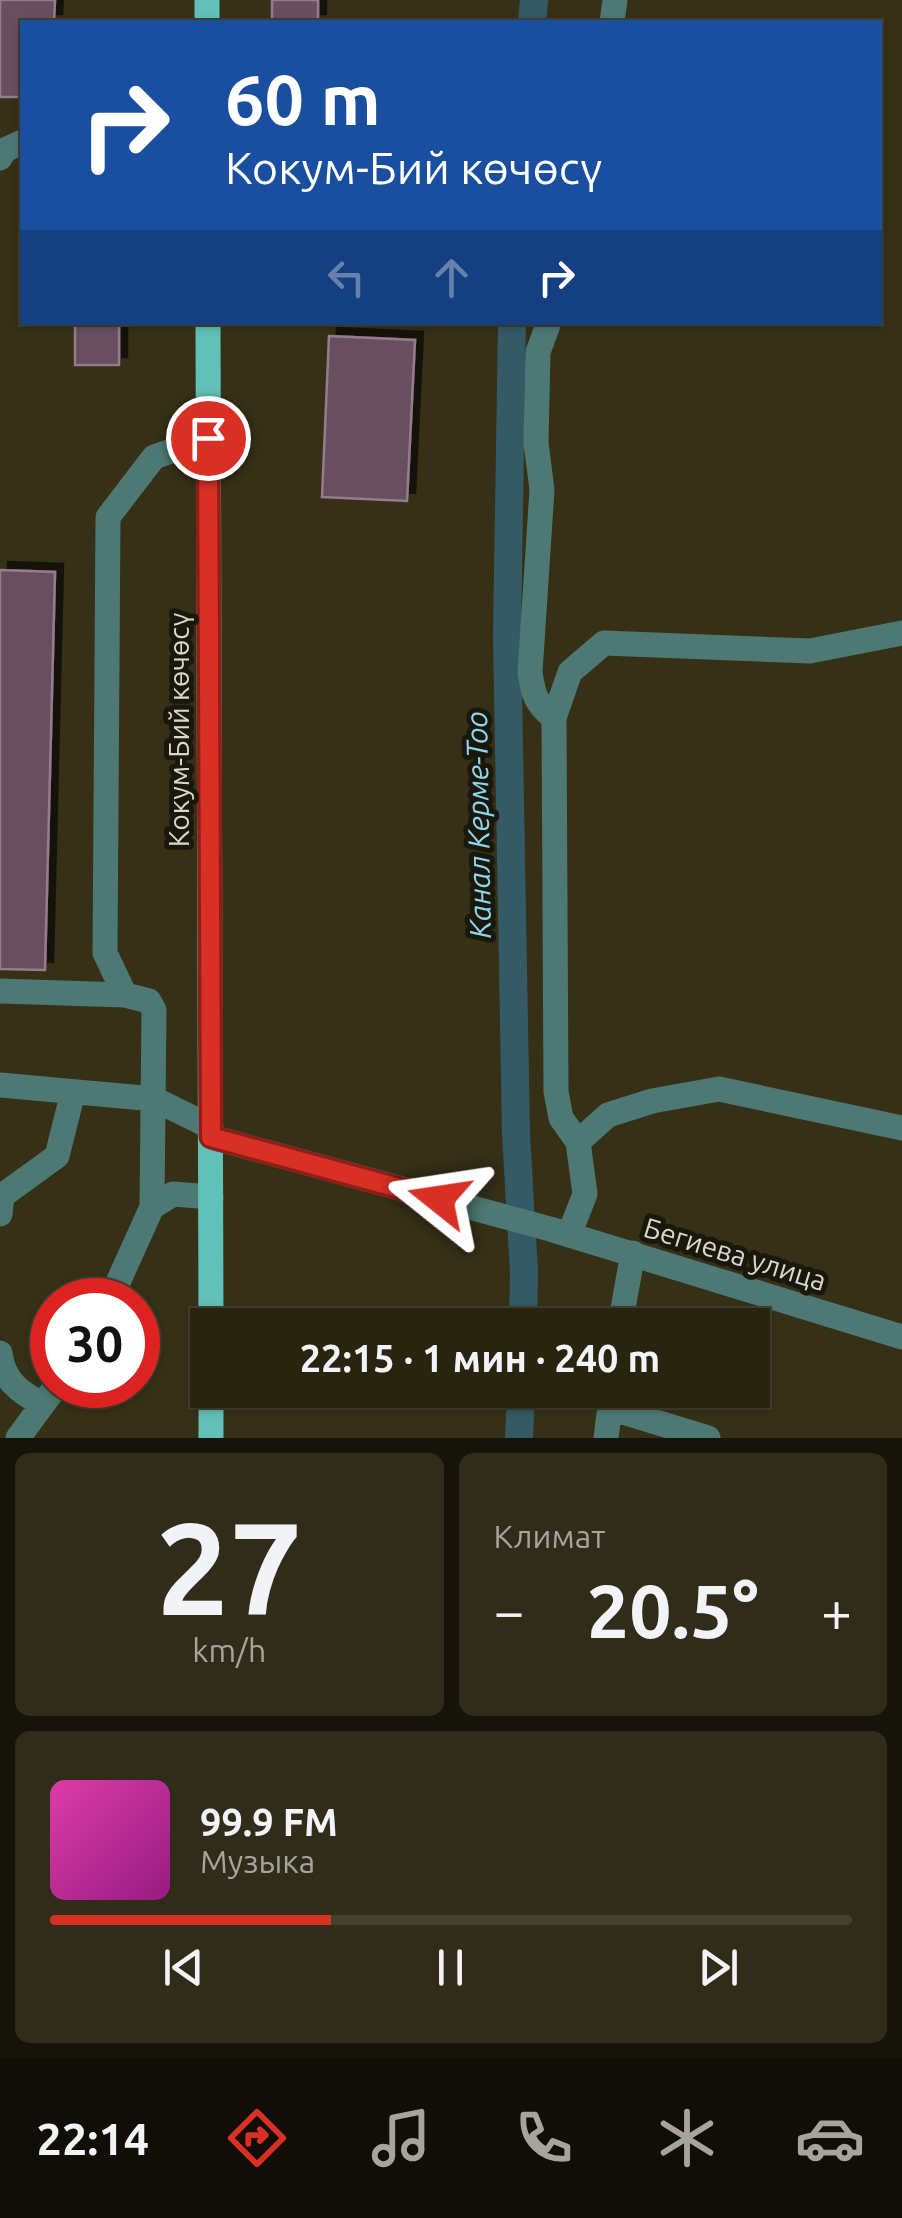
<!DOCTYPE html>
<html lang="ru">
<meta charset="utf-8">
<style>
body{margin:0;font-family:Ubuntu,sans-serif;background:#302c19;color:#f1f3f6;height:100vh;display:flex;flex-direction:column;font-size:38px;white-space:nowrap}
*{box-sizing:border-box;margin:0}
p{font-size:32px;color:#a5a49f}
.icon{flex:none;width:55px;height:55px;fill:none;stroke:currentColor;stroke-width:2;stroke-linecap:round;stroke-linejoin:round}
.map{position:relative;height:1438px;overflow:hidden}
.sheet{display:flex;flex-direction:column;gap:15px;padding:15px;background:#161409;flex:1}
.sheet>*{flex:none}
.top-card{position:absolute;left:20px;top:20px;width:862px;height:305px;border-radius:0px;box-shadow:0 2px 8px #0004,0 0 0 2px #444130;background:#1a4fa0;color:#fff;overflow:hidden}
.speed{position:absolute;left:30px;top:1278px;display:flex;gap:20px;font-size:50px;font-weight:700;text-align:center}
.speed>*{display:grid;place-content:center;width:130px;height:130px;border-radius:50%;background:#282410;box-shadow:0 2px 8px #0004,0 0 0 2px #444130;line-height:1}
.speed .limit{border:15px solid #d22;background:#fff;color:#111}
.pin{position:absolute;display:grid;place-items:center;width:85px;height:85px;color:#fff;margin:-42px;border:5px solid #fff;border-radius:50%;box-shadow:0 2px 10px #0007}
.me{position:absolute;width:110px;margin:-55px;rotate:285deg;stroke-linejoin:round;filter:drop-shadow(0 0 8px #0008)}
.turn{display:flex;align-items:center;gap:35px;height:210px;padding:0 40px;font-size:45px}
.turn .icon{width:130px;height:130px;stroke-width:2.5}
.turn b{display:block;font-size:70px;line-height:85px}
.lanes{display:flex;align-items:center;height:95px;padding:0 40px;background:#0003;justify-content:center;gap:50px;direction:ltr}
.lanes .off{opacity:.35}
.big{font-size:75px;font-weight:700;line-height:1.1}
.sheet .tile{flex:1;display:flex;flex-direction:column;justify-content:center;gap:15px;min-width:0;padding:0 35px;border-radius:15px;background:#302c19}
.sheet .dial{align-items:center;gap:0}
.dial b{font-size:130px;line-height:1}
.song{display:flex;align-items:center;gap:30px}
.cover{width:120px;height:120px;border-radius:15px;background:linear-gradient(135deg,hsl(320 70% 55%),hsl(310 70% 35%))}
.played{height:10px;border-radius:5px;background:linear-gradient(90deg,#d93025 35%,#444130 35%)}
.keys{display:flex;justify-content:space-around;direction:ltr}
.heat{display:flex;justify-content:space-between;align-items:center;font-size:55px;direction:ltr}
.sheet .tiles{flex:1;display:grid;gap:15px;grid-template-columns:1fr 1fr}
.tile:last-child{grid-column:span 2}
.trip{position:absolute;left:190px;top:1308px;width:580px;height:100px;border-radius:0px;background:#282410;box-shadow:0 2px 8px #0004,0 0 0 2px #444130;font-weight:700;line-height:100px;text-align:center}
.dock{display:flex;height:160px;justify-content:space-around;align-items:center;background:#100e06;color:#a5a49f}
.dock .icon{width:70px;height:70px}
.dock .on{color:#d93025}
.dock b{font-size:45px;color:#f1f3f6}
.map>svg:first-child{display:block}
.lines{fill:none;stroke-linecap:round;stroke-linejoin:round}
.canal{stroke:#345a65;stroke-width:28}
.building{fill:#674f61;stroke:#947b8e;stroke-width:2.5;filter:url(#shadow)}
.minor{stroke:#4d7874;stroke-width:25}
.major{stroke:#61c0b8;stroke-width:25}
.route-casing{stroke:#8d1f18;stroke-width:25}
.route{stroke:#d93025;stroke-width:18}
.labels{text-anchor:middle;stroke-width:10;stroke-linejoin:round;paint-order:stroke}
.street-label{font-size:28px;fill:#dbd8c9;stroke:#1a180d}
.water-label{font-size:30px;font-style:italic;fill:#8fd6eb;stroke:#1a180d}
</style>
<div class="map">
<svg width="902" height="1438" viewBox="0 0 902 1438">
<defs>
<filter id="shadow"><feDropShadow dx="8" dy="-8" stdDeviation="0" flood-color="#0009"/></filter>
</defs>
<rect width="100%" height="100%" fill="#353016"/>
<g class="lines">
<!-- canal -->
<path class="canal" d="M 532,22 L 534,0
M 512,322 L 507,635 L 516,1134 L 524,1273 L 523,1325
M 519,1438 L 521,1390"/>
</g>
<!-- building -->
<path class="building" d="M 0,0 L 55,0 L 54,22 L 22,22 L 22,97 L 0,97 Z
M 272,0 L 318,0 L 318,22 L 272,22 Z
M 75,322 L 119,322 L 119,365 L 75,365 Z
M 329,336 L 415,340 L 407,501 L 322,497 Z
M 0,570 L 55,572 L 45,970 L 0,969 Z"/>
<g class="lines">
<!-- minor -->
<path class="minor" d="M 612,22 L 615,0
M 0,158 L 5,150 L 22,142
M 549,322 L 538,352 L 536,443 L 542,490 L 530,672 C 533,694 536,704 554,718
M 0,991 L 125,995 L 149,1001 L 154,1010 L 152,1207
M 125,995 L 105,953 L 108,517 L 154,457 L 209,438
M 0,1085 L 154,1099 L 211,1127
M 211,1137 L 550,1229 L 902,1337
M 578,1142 L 608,1115 L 652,1101 L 719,1089 L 902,1128
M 0,1214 L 2,1196 L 57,1156 L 73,1092
M 569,1235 L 585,1194 L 578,1142 L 561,1118 L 556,1092 L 554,718 L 570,672 L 604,643 L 810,651 L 902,633
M 110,1300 L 152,1207 L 173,1194 L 211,1197
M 620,1325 L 633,1253
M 0,1353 C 3,1380 19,1392 42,1404
M 610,1408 L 708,1438
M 18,1438 L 57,1385
M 606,1438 L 612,1390"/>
<!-- major -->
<path class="major" d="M 207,0 L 207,22
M 208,322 L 211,1325
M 211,1390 L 211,1438"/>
</g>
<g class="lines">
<defs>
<path id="route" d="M 208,438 L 211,1137 L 439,1199"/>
</defs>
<!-- route casing -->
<use href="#route" class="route-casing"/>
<!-- route -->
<use href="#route" class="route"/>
</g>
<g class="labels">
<!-- street labels -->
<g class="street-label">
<text transform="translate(179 730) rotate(-90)" y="10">Кокум-Бий көчөсү</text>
<text transform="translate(735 1254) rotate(17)" y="10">Бегиева улица</text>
</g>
<!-- water labels -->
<g class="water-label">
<text transform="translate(479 825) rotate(-91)" y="10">Канал Керме-Тоо</text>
</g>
</g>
</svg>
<div class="speed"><div class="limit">30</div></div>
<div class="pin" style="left:208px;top:438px;background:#d93025"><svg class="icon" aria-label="arrive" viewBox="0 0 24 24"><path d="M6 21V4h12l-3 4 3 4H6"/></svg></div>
<svg class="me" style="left:439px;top:1199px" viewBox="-20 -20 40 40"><path d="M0-17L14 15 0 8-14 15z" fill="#d93025" stroke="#fff" stroke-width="4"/></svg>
<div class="trip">22:15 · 1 мин · 240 m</div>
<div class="top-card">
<div class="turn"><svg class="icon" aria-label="right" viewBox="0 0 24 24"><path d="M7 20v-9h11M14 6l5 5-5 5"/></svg><div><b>60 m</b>Кокум-Бий көчөсү</div></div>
<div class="lanes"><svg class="icon off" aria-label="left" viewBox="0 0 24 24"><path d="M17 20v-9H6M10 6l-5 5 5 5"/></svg><svg class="icon off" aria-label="ahead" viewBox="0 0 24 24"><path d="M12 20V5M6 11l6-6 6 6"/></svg><svg class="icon" aria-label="right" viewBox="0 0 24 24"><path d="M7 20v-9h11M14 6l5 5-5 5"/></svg></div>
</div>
</div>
<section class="sheet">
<div class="tiles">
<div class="tile dial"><b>27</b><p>km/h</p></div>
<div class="tile"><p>Климат</p>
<div class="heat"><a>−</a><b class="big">20.5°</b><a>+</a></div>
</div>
<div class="tile">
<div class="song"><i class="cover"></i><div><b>99.9 FM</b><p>Музыка</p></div></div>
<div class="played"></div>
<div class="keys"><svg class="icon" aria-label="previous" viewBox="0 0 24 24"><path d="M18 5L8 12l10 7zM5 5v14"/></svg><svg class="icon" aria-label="pause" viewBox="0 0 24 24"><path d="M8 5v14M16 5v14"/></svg><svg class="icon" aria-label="next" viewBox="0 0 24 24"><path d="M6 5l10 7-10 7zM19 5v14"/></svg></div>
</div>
</div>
</section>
<nav class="dock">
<b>22:14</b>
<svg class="icon on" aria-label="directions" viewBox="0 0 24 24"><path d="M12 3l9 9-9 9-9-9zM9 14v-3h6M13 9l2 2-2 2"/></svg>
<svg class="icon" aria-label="music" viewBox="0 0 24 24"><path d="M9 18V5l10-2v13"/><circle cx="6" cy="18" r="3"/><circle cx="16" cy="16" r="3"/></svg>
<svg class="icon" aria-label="phone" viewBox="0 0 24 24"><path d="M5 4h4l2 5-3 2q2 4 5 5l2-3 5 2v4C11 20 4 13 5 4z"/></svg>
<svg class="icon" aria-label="climate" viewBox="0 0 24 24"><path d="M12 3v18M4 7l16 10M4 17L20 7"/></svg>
<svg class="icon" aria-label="car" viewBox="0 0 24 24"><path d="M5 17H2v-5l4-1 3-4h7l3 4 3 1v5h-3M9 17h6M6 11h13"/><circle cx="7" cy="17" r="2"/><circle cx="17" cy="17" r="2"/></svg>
</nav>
